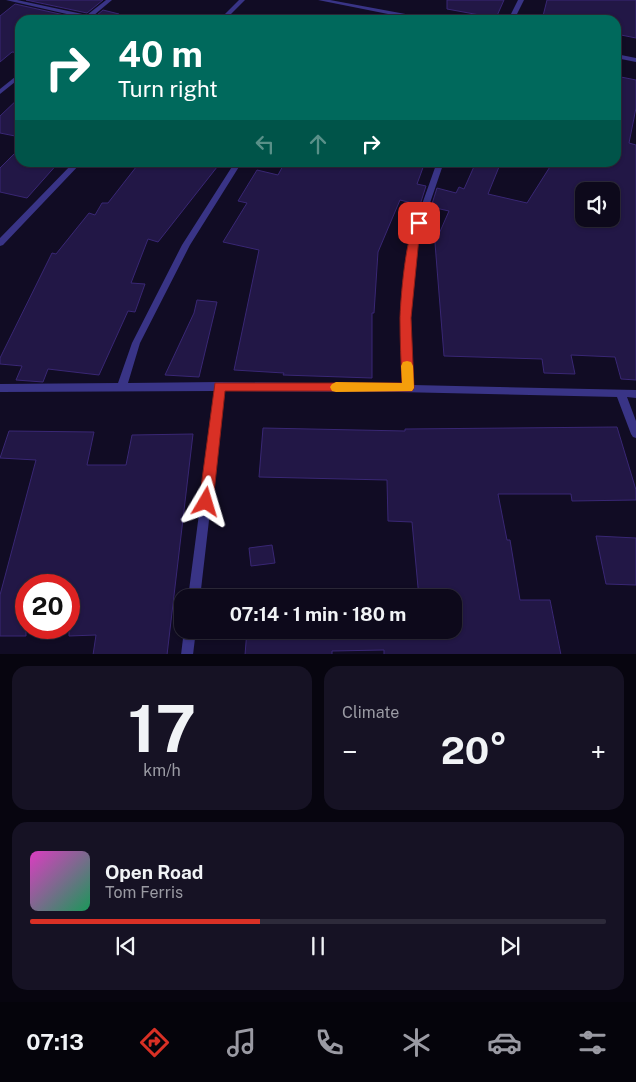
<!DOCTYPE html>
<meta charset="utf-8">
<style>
body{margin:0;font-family:"Public Sans",sans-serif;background:#161224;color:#f1f3f6;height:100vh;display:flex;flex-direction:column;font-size:19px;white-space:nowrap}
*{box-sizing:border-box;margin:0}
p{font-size:16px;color:#9a9aa3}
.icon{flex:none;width:28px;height:28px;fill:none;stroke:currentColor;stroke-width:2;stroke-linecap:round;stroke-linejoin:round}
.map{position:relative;height:654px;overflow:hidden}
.details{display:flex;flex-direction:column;gap:12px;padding:12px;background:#07050f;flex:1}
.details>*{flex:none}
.banner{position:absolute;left:15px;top:15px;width:606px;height:152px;border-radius:15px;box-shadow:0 1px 4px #0004,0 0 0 1px #2d2a3a;background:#00695c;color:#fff;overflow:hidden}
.fabs{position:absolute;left:575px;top:182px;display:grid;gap:10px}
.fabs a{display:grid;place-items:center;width:45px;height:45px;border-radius:10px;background:#0d091b;box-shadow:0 1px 4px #0004,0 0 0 1px #2d2a3a;font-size:25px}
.speed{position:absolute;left:15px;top:574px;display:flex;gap:10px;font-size:25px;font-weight:700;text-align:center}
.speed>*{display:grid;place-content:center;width:65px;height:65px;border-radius:50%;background:#0d091b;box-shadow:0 1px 4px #0004,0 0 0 1px #2d2a3a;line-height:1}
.speed .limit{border:8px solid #d22;background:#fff;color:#111}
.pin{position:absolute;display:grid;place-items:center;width:42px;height:42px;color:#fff;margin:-21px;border-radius:10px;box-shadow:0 2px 8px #0006}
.me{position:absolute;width:55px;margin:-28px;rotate:7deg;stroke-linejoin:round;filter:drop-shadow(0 0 4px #0008)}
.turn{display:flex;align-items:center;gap:18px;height:105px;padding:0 20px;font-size:22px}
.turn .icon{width:65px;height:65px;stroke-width:2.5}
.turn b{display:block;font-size:35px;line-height:42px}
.lanes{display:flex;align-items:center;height:48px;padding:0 20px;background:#0003;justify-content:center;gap:25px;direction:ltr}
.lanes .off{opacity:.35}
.big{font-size:38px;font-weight:700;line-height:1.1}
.details .widget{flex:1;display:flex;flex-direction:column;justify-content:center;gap:8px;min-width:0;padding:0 18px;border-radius:15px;background:#161224}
.details .dial{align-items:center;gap:0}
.dial b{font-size:65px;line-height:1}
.song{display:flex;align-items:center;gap:15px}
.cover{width:60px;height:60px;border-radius:8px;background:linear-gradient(135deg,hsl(310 70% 55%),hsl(150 70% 35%))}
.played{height:5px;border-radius:2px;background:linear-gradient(90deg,#d93025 40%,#2d2a3a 40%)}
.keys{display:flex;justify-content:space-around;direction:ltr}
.heat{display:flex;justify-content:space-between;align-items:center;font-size:28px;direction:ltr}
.details .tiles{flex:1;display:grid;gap:12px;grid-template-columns:1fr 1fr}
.widget:last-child{grid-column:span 2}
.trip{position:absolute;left:174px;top:589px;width:288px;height:50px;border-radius:15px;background:#0d091b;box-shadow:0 1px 4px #0004,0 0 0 1px #2d2a3a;font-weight:700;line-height:50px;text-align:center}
.tab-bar{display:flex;height:80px;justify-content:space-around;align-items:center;background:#05040b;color:#9a9aa3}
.tab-bar .icon{width:35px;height:35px}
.tab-bar .on{color:#d93025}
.tab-bar b{font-size:22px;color:#f1f3f6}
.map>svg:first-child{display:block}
.building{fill:#221746;stroke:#392774;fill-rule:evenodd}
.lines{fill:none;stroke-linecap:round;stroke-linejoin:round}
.service{fill:#393486;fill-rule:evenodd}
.route{fill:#d93025;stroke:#8d1f18}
.slow{fill:#f59e0b}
</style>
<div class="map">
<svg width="636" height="655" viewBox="0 0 636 655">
<rect width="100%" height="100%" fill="#110c24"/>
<!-- building -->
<path class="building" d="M 26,0 L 103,0 L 87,13 Z
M 447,0 L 504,0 L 496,18 L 447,9 Z
M 547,0 L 636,0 L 636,38 L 616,34 L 616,20 L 542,20 Z
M 15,4 L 82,19 L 82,20 L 20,20 L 20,53 L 12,52 L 0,62 L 0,16 Z
M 103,10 L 119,14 L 118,20 L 108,20 L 97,15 Z
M 616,76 L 636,80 L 636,108 L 629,143 L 636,145 L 636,380 L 621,379 L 615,357 L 571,355 L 575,374 L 544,373 L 542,359 L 444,356 L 435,243 L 449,211 L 431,207 L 437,188 L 456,193 L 459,187 L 464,189 L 476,162 L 501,162 L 488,194 L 527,203 L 553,162 L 616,162 ZM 584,191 L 611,191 L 611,219 L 584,219 Z
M 20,97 L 20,137 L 0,133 L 0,116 Z
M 20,148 L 20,162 L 59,162 L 27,198 L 0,192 L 0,168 Z
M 140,162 L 221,162 L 158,242 L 148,239 L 131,283 L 145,284 L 135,312 L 128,311 L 99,375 L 48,369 L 43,382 L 16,380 L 22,366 L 0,364 L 0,358 L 52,253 L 56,254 L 89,213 L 95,215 L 102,203 L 108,203 Z
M 285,162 L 425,162 L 417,184 L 426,186 L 420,205 L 400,200 L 378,252 L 374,313 L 372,313 L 372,378 L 283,375 L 284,373 L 234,370 L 259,250 L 223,242 L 247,203 L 238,201 L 257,170 L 278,175 Z
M 197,300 L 217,302 L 199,377 L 165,375 L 194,313 Z
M 617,427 L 636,490 L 636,500 L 572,501 L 571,494 L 498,494 L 507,540 L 510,540 L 520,600 L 550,600 L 561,655 L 384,655 L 384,650 L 332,651 L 332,655 L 245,655 L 247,630 L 452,630 L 452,598 L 419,598 L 412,522 L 388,521 L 387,480 L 259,477 L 263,428 L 405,431 L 405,429 Z
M 9,431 L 94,432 L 87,465 L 126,465 L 132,435 L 193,434 L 167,655 L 93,655 L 96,635 L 69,636 L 69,585 L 26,585 L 26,636 L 0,636 L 0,595 L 36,460 L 0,458 Z
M 596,536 L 636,538 L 636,585 L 606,584 Z
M 272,545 L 275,563 L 251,566 L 249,548 Z"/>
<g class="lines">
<!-- service -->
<path class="service" d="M 6,0 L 17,0 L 87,15 L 106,0 L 112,0 L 93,16 L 106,20 L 90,19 L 84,20 L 84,18 Z
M 239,0 L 245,0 L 225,20 L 219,20 Z
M 318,0 L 330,0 L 427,18 L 430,20 L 418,20 Z
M 518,0 L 524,0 L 514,20 L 508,20 Z
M 616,54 L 636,58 L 636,62 L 616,58 Z
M 20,73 L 20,78 L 0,94 L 0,89 Z
M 74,162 L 82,162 L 3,245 L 0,246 L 0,238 Z
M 235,162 L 242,162 L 190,245 L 140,343 L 128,383 L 220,382 L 403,384 L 401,318 L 410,238 L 437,162 L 444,162 L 418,238 L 409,318 L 413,385 L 636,390 L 636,398 L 627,397 L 636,421 L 636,438 L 633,437 L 631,434 L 617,397 L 398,392 L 224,391 L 200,598 L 188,598 L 215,391 L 0,392 L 0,384 L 118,383 L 132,343 L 182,245 Z
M 184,630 L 196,630 L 193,655 L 181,655 Z"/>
</g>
<!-- route -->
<path class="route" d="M 419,219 L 424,223 L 419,238 L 411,318 L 414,388 L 412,391 L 225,391 L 213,502 L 211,506 L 206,508 L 201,506 L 199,502 L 215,383 L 402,383 C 401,362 400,341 400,320 C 400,305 406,223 419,219 Z"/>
<!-- slow -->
<path class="slow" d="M 407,361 L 411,362 L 413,366 L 414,388 L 412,391 L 336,392 L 332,391 L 330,387 L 332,384 L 336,382 L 402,383 L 401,366 L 403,362 Z"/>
</svg>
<div class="fabs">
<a><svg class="icon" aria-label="sound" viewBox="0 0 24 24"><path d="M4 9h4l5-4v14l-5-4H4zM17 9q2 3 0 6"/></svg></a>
</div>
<div class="speed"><div class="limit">20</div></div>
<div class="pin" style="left:419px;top:223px;background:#d93025"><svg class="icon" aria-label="arrive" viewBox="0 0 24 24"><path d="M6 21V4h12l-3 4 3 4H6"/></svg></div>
<svg class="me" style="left:206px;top:502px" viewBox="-20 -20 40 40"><path d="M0-17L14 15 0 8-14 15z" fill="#d93025" stroke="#fff" stroke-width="4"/></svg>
<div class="trip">07:14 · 1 min · 180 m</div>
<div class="banner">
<div class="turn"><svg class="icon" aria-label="right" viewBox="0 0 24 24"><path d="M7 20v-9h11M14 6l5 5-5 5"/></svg><div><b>40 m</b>Turn right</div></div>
<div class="lanes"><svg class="icon off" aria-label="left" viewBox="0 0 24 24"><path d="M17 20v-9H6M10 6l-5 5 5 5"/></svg><svg class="icon off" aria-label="ahead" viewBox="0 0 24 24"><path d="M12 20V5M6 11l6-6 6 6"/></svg><svg class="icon" aria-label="right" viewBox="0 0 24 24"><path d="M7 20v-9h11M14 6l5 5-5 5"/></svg></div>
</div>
</div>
<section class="details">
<div class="tiles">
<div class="widget dial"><b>17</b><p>km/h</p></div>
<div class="widget"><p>Climate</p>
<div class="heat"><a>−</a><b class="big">20°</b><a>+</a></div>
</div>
<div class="widget">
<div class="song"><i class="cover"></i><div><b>Open Road</b><p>Tom Ferris</p></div></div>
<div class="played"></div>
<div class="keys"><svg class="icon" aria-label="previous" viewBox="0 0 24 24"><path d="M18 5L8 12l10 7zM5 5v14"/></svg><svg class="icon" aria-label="pause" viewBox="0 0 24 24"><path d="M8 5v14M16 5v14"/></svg><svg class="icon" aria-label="next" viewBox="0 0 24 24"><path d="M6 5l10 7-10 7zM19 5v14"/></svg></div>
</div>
</div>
</section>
<nav class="tab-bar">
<b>07:13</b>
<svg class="icon on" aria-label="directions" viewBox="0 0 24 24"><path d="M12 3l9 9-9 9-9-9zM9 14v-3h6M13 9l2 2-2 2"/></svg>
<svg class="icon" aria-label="music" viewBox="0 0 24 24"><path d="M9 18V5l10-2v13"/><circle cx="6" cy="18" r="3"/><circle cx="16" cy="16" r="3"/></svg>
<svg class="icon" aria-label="phone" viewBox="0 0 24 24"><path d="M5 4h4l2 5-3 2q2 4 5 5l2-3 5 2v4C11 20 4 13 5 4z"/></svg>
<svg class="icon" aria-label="climate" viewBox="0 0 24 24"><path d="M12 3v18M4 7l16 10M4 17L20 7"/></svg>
<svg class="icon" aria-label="car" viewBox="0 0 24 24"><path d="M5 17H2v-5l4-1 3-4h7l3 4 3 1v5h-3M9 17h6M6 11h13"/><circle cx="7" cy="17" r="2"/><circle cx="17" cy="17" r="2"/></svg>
<svg class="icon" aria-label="filters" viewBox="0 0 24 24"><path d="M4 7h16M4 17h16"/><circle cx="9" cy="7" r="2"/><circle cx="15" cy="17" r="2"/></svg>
</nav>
